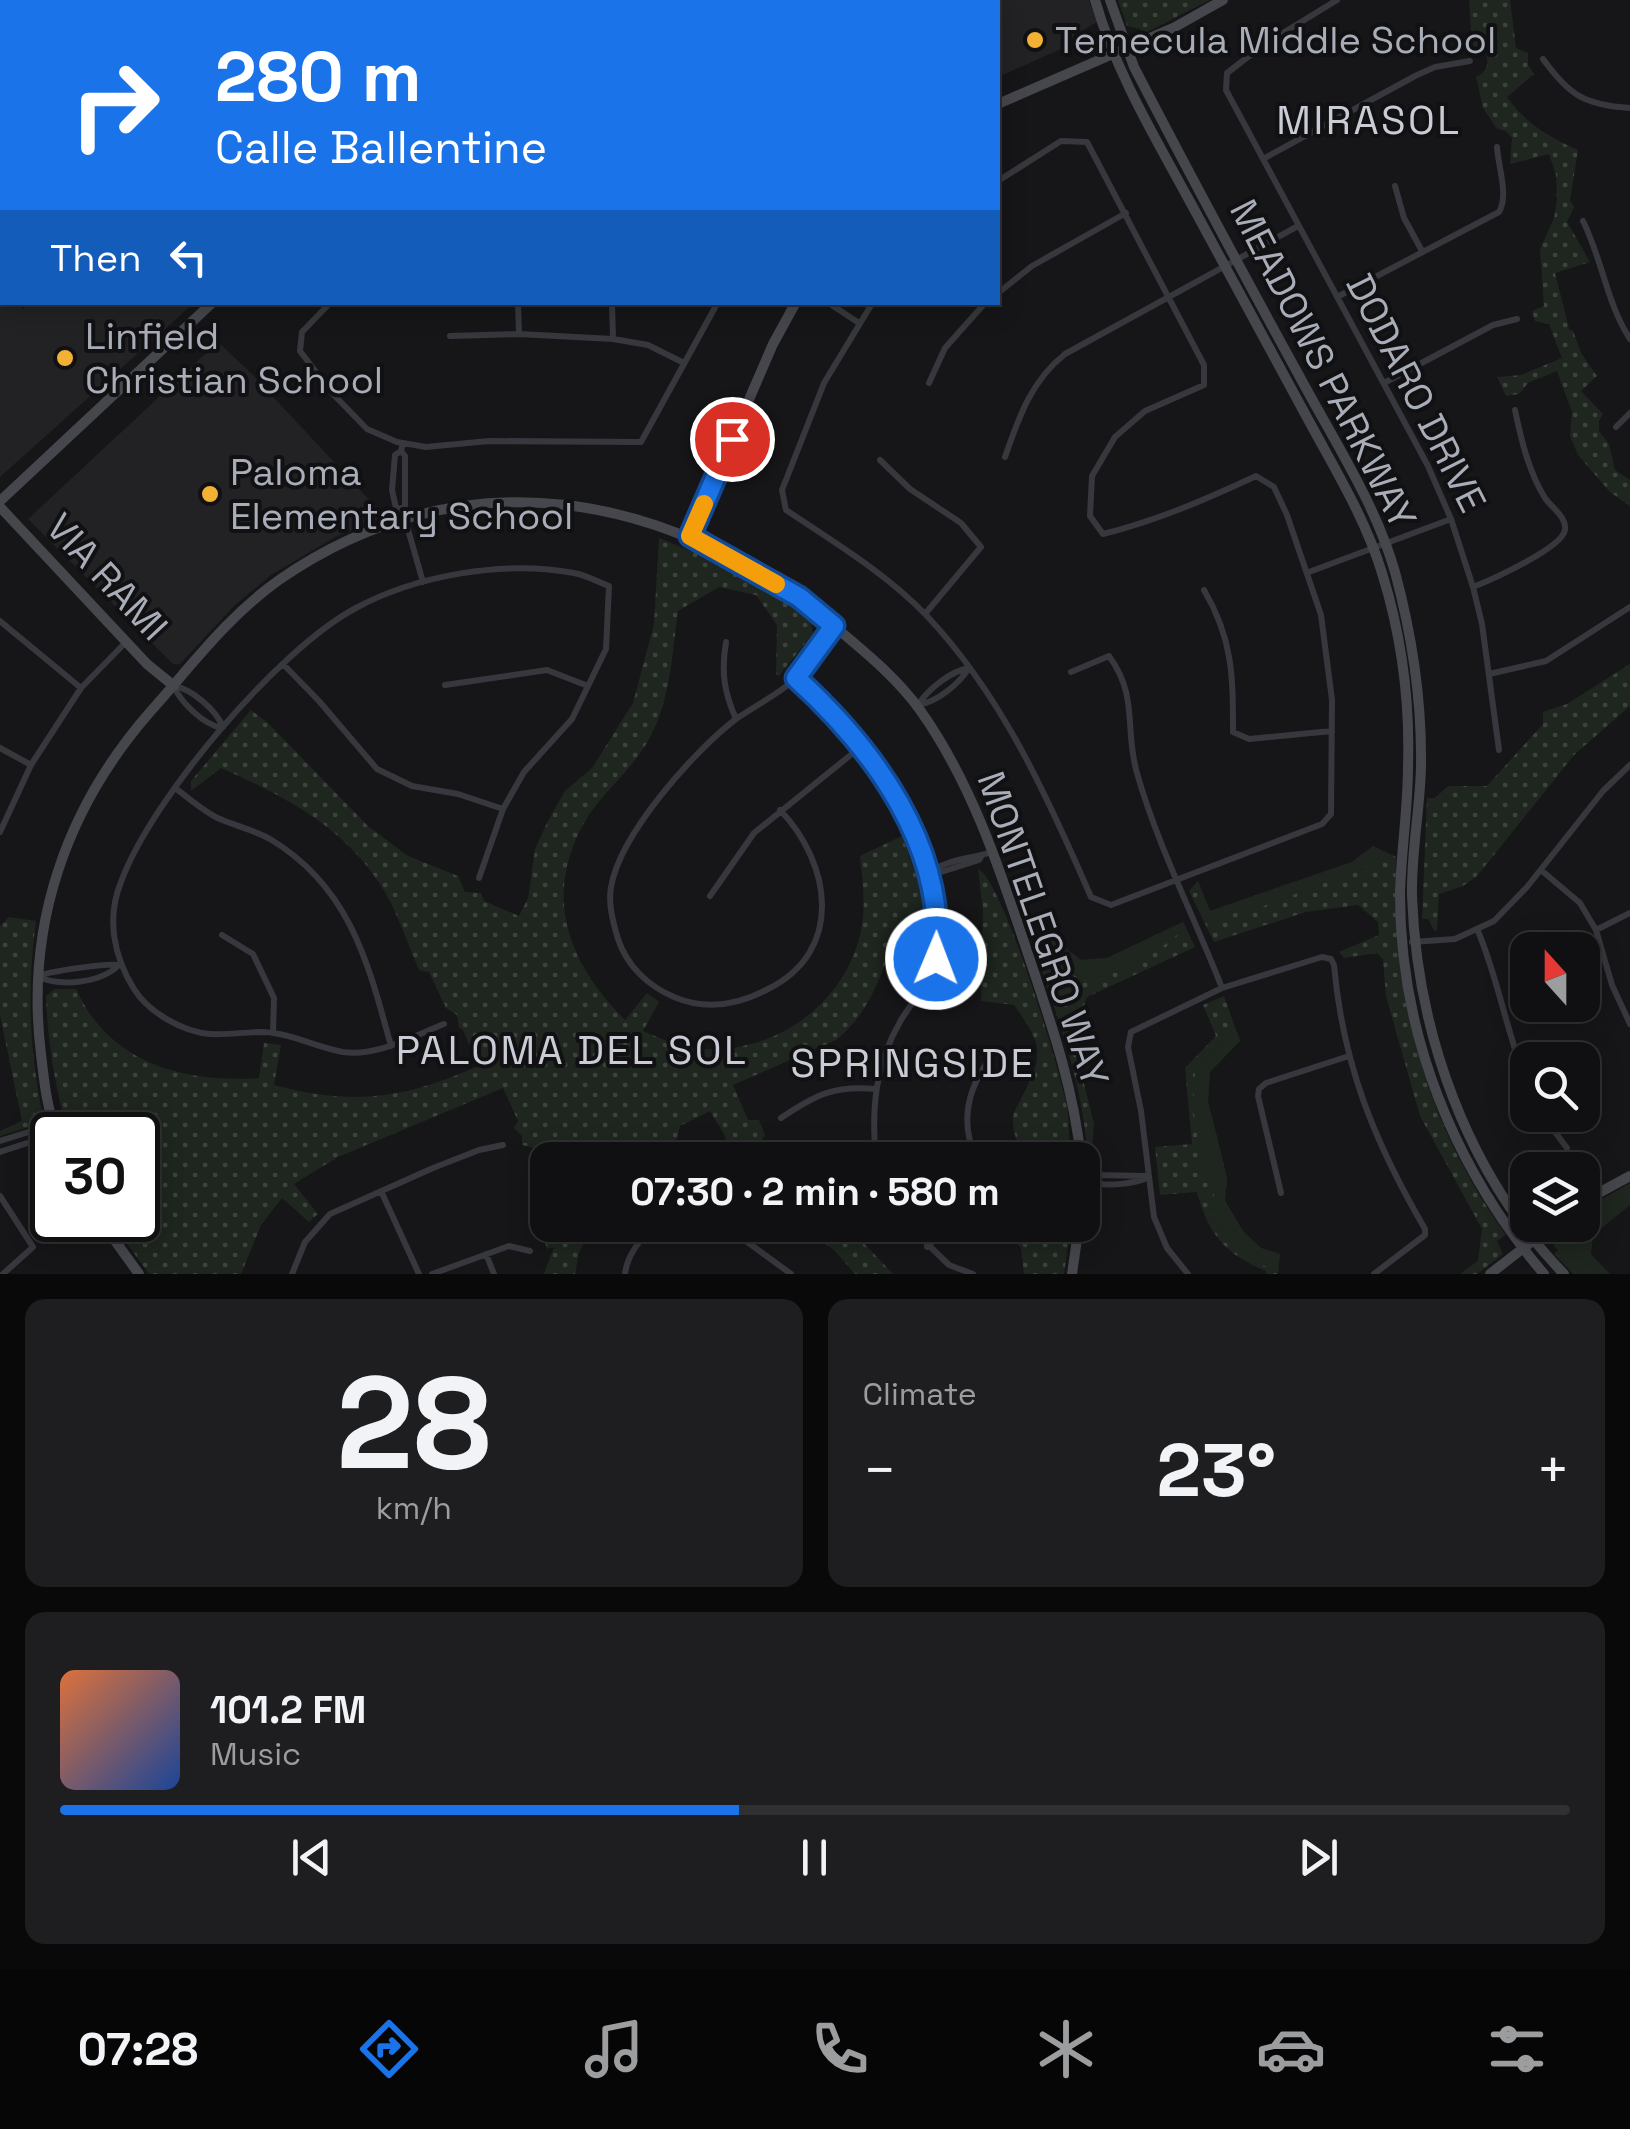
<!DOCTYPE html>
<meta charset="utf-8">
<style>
body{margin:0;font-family:"Space Grotesk",sans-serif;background:#1e1e20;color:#f1f3f6;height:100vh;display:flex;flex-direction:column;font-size:38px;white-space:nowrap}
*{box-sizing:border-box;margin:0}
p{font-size:32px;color:#9c9d9f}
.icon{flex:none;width:55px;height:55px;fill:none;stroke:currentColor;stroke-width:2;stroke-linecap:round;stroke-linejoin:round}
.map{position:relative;height:1274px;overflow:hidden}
.details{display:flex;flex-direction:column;gap:25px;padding:25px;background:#09090a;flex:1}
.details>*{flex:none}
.guide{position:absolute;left:0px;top:0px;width:1000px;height:305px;box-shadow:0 5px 25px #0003,0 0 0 2px #303032;background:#1a73e8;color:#fff;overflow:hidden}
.needle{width:65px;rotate:339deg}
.tools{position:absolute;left:1510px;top:932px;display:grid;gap:20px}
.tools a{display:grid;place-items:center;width:90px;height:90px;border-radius:20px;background:#101012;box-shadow:0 5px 25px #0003,0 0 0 2px #303032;font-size:50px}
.speed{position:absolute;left:30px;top:1112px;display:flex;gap:20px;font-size:50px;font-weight:700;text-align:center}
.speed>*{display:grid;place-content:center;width:130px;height:130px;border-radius:50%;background:#101012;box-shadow:0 5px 25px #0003,0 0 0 2px #303032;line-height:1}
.speed .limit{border:5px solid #111;border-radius:15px;background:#fff;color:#111}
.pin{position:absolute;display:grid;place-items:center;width:85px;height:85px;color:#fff;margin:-42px;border:5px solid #fff;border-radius:50%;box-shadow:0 2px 10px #0007}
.me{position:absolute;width:110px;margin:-55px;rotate:1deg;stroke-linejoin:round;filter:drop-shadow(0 0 8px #0008)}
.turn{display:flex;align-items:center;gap:35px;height:210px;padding:0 50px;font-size:45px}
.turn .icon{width:130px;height:130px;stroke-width:2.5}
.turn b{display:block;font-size:70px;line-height:85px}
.then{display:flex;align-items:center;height:95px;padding:0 50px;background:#0003;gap:20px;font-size:38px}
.big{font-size:75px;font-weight:800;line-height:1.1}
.details .tile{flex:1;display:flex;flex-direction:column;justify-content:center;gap:15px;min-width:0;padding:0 35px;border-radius:20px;background:#1e1e20}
.details .dial{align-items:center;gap:0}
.dial b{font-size:130px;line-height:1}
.song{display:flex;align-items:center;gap:30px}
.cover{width:120px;height:120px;border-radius:15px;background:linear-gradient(135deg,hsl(20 70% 55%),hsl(220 70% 35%))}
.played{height:10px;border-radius:5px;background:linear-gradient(90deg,#1a73e8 45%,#303032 45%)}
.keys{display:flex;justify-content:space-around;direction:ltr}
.heat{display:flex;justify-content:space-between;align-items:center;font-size:55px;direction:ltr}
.details .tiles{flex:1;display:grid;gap:25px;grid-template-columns:1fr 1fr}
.tile:last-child{grid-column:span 2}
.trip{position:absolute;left:530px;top:1142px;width:570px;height:100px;border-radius:20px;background:#101012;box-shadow:0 5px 25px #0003,0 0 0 2px #303032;font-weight:800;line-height:100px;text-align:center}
.tabs{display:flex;height:160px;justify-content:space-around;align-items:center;background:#060607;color:#9c9d9f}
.tabs .icon{width:70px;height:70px}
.tabs .selected{color:#1a73e8}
.tabs b{font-size:45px;color:#f1f3f6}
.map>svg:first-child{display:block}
.built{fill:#222225}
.grass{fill:url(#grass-dots)}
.garden{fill:#1e261f}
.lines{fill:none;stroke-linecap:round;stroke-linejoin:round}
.street{stroke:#37383d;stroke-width:6}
.secondary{stroke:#45474d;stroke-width:10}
.route-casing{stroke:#114b97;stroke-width:25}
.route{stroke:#1a73e8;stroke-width:18}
.slow{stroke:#f59e0b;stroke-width:18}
.poi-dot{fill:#f2b134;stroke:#111113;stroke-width:4}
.labels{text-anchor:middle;stroke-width:8;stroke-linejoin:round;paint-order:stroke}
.poi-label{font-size:38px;fill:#a8adb8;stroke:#111113;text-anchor:start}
.street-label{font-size:38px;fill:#a8adb8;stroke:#111113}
.neighbourhood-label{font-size:40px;letter-spacing:2.5px;fill:#c9ccd4;stroke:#111113}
</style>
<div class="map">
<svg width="1630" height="1274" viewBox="0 0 1630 1274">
<defs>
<pattern id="grass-dots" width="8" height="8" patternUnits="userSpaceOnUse" patternTransform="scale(2.5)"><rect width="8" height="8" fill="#1e261f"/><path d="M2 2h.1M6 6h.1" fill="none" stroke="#3c433d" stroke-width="1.8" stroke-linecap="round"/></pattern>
</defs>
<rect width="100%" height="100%" fill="#161618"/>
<!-- built -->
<path class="built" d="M 721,0 L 1089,0 L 1097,22 L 1073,36 L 1070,45 L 998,77 L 998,2 Z
M 0,284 L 2,302 L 17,303 L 23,309 L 31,302 L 194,303 L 0,477 Z
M 218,342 L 252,374 L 377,508 L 381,517 L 337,536 L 271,575 L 235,605 L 180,664 L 173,664 L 28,519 Z"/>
<!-- grass -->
<path class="grass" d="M 1118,0 L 1210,0 L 1143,34 L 1140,29 L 1127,26 Z
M 1469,0 L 1510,0 L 1516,48 L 1528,53 L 1528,65 L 1534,74 L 1507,97 C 1526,124 1549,137 1578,150 L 1570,200 L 1574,207 L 1567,222 L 1590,262 L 1555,273 L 1569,329 L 1573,331 L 1581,353 L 1597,376 L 1581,391 L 1603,414 L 1599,421 L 1599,431 L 1609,444 L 1615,470 L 1630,480 L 1630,506 L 1610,492 L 1578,455 L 1570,436 L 1572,412 L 1557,371 L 1528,383 L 1519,394 L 1506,396 L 1497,377 L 1521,375 L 1562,358 L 1549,324 L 1535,321 L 1532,311 L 1544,306 L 1540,249 L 1554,218 L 1557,200 L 1556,175 L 1549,154 L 1510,164 L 1512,138 L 1506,131 L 1497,129 L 1483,108 L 1476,77 C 1487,72 1490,63 1485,52 L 1472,45 Z
M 659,538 L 712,560 L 808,616 L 807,619 L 811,623 L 813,633 L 779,676 L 776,674 L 777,625 L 756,595 L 719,587 L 678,611 C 672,654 671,699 650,737 C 635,767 607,788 589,815 C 541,891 566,961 625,1020 L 647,993 L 659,1002 L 643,1031 C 662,1039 681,1048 702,1049 C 780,1054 855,997 863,917 C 865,897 862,876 860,856 L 902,836 L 921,888 L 927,935 L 894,932 C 885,971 868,1015 836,1040 L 733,1085 L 748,1120 L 759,1120 L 765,1135 L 761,1142 L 769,1160 L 732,1160 L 724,1134 L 710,1111 L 680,1126 L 677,1139 L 665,1144 L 660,1160 L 548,1160 L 547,1173 L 535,1148 L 522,1145 L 522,1136 L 514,1128 L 518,1121 L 503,1088 L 338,1157 L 294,1184 L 318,1214 L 309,1222 L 282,1198 L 261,1225 L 241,1274 L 149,1274 L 110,1220 L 138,1220 L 138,1135 L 69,1135 C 55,1089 48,1044 46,996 L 55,989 L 76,989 C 109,1063 183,1083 259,1078 L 264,1043 L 281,1045 L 274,1085 C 353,1106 404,1099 478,1066 L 463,1030 L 459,1028 L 457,1015 L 446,1008 L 429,972 L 419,970 C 408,944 399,917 385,892 C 347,828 286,797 221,768 L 191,791 L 191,781 L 251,710 L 268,723 L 368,826 L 408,856 L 458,876 L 465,892 L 481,893 L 484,901 L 519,916 L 528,898 L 535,849 L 548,821 L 565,791 L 592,768 L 633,703 L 654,624 Z
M 1630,664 L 1630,706 L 1574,755 L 1477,876 L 1463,886 L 1439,894 L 1437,931 L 1434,930 L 1428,919 L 1422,919 L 1427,798 L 1435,798 L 1448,786 L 1487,786 L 1543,724 L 1543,712 L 1567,704 Z
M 1373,846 L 1396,857 C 1392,996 1424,1121 1506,1235 L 1497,1241 L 1503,1254 L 1477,1274 L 1460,1274 L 1478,1261 L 1482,1229 L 1420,1116 L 1386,996 L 1383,959 L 1377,953 L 1344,958 L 1339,952 L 1379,935 L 1378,922 L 1358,905 L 1306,912 L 1214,942 L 1189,891 L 1198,881 L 1210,911 L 1352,862 Z
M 978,869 C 1003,880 1060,1070 1067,1107 C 1070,1126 1069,1141 1070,1160 L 1025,1160 C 1020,1148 1013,1135 1013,1122 C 1012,1113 1017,1107 1021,1099 C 1044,1054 1044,1047 1014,1005 L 981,1001 L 983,911 Z
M 9,917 L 36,921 C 27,988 29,1050 43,1116 L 37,1118 L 35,1125 L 0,1136 L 0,1131 L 22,1121 L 0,1015 L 0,926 Z
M 1183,922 L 1195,947 L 1087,997 L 1075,1029 L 1071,1031 L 1094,1124 L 1091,1162 L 1088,1162 C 1084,1084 1057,1015 1032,942 L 1048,935 L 1081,960 L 1107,958 Z
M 1224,996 L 1240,1041 L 1210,1071 L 1208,1102 L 1227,1178 L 1225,1201 L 1243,1231 L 1261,1248 L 1280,1254 L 1278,1274 L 1266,1274 L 1266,1271 C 1226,1255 1208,1234 1197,1192 L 1160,1195 L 1155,1147 L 1192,1144 L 1185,1068 L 1216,1036 L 1203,1005 Z
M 550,1225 L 592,1225 L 579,1253 L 575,1274 L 544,1274 L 554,1247 L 547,1249 L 544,1238 Z
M 800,1225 L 853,1225 L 859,1238 L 893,1274 L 855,1274 L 835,1251 Z
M 1001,1225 L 1071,1225 L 1064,1274 L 1024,1274 L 1021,1248 Z"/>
<!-- garden -->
<path class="garden" d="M 1373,846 L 1383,851 L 1375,861 L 1364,868 L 1261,907 L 1211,919 L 1205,918 L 1197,907 L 1200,902 L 1198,881 L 1210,911 L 1352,862 Z
M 1183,922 L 1186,927 C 1165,948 1110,984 1079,977 C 1061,974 1049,953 1041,938 L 1048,935 L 1081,960 L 1107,958 Z
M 1237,1031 L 1240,1041 L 1210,1072 L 1208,1102 L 1227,1178 L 1225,1201 L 1243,1231 L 1261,1248 L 1280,1254 L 1278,1274 L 1239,1251 L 1213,1220 L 1214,1195 L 1203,1170 L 1193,1107 L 1195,1072 L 1225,1037 Z
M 1630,1183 L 1630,1205 L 1593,1235 L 1591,1254 L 1610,1274 L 1573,1274 L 1554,1254 L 1558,1250 L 1554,1246 L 1553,1233 L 1562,1225 L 1582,1225 L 1583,1210 Z"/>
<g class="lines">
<!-- street -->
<path class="street" d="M 337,0 L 339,2
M 706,0 L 708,2
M 1337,0 L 1262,46 L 1227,73 L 1226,90 L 1428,466 L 1451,519 L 1473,587 L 1482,624 L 1499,750
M 83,2 L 96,0
M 537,2 L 538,0
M 0,18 L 2,17
M 1543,59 C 1569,95 1584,105 1630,108
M 1263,159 L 1415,76 L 1435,67 L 1470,61
M 1395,186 L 1404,218 L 1422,251
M 1583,221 C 1602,259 1607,304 1630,339
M 998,293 L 1032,266 L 1126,213
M 1337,297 L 1499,212 C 1509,196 1498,166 1497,147
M 331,302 L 302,332 L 300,351 L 332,393 L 367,429 L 397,442 L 426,447 L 489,441 L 641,442 L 718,302
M 518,302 L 519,334
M 612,302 L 613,339
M 827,302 L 859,323
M 873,302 L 824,383 L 782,490 L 786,510 C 834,542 887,574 926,615 C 1002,695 1048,798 1091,897 L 1111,905 L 1322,824 L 1331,814 L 1332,700 L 1321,615 L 1287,515 L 1274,487 L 1256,476 C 1207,499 1156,521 1103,534 L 1090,516 L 1092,476 L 1115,437 L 1145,411 L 1204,385 L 1204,365 L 1087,142 L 1061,141 L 998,181
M 450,336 L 519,334 L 613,339 L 648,345 L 684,363
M 929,383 L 945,348 L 986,302
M 1384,383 L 1493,325 L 1517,319
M 1616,427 L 1630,413
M 403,443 L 401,451 L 395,455 L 392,490 L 396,508 L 401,509 L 405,519 L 423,582
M 1005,457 C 1019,417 1031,381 1065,354 L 1298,226
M 880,460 L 910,489 L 961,523 L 981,547 L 925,614
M 401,509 L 405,506 L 405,456 L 401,451
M 1309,572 L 1451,519
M 1473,587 C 1491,580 1562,548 1565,530 C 1567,517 1552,508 1545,498 C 1529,473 1521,439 1515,410
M 1204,590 C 1233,639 1233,677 1233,732 L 1249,739 L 1332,731
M 0,621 L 81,688
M 726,642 C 721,672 724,692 736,719
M 283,664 L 319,701 L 377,769 L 412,786 L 458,794 L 503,809
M 1071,672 L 1109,656 C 1139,697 1124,729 1137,773 C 1158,847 1194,916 1222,988
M 1489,674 L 1546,661 L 1630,607
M 796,678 C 860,736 909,801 931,886 C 937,910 944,937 936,961 C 928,983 913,1001 901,1020 C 875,1064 871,1110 876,1160
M 445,685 L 547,670 L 588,686
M 174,686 C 180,702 204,725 222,728
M 174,686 C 192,689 216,710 223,727
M 918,705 C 928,689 951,671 969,668
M 918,705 C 937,702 959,684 969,668
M 0,748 L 31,765
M 175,788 C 189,798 204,812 220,819 C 236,826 254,830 270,839 C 350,887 368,962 391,1046
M 780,810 C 831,863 845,951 768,989 C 738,1005 707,1011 674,997 C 648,986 627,966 618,939 C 613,922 608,904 611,887 C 620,834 694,751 736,719 C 755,706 775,696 793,681 C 809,666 821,643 834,626
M 0,832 L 31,765 L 81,688 L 126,642
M 1541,870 L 1580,903 L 1596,930 L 1612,985 L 1630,1024
M 933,872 L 938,873 L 979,860 L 982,855
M 928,874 C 946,859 970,859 992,852
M 710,896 L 754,833 L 863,745
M 1596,930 L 1630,913
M 1478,931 C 1499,981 1507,1035 1528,1086
M 222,935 L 253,954 L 274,998 L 273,1033
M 1412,942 L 1455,939 L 1494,921 L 1527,887 L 1603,791 L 1630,765
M 39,976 C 50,971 109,963 119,965
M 39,977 C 61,987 101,983 119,965
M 444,1024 C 414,1036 376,1057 343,1052 C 316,1047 290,1033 263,1032 C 245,1032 227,1035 210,1034 C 183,1032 148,1012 134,989 C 114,957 106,919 121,882 C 152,798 276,652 354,609 C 416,575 504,560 574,573 C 586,575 598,582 609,586 L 606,649 L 572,719 L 524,772 L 503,809 L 479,878
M 1542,1115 L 1567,1148
M 781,1118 C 815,1095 834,1085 876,1089
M 0,1141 L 42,1128 L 54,1130
M 0,1152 L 46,1137 L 55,1130
M 678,1154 L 681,1160
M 977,1160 C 960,1125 967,1091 988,1061
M 1082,1179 C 1100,1188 1132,1185 1149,1177
M 1082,1179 L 1092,1175 L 1148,1176
M 381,1191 L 419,1274
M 1281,1193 L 1258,1096 L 1259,1089 L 1266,1083 L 1349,1056
M 0,1196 L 33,1247 L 3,1274
M 724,1225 L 791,1274
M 908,1225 L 949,1265 L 973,1274
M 927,1247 L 949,1225
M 486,1254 L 494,1274
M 292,1274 L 305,1242 L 330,1214 L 433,1168 L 479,1150 L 503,1145
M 432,1274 L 509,1246 L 530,1251
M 625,1274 C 627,1255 642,1237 656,1225
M 1188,1274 L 1167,1248 L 1154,1217 L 1141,1111 L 1128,1047 L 1131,1032 L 1222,988 L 1322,957 L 1331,959 L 1334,965 C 1343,1066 1375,1143 1425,1229 L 1425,1235 L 1374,1274"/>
<!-- secondary -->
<path class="secondary" d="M 1095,0 C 1115,70 1153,134 1188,198 C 1229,273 1269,348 1310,423 C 1336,471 1366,520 1382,573 C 1401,634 1410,702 1408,766 C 1408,809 1401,852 1400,894 C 1400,1035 1454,1168 1544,1274
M 1110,0 L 1134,67 C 1189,173 1245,277 1302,381 C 1335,442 1376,505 1395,572 C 1412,635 1422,702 1421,767 C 1420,810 1411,853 1412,896 C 1417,1033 1467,1174 1564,1274
M 437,2 L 439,0
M 998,104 L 1175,27 L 1223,0
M 0,501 L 213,302
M 0,507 L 147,664 L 174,686
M 690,536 L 773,344 L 796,302
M 57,1135 C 47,1109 44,1081 41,1054 C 25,926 66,808 150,712 C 192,665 227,617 279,580 C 462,453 669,491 834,626 C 865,652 896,677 920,710 C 972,783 1000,870 1028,954 C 1051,1023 1074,1088 1081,1160
M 1582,1202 L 1630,1176
M 100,1220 L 139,1274
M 1072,1274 L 1079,1225
M 1490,1274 L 1553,1225"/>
</g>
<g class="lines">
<defs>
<path id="route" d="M 732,439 L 690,536 L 799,597 L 834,626 L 796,678 C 874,749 947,848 936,959"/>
</defs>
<!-- route casing -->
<use href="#route" class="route-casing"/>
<!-- route -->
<use href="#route" class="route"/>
<!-- slow -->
<path class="slow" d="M 704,504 L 690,536 L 776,584"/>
</g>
<!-- markers -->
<g class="poi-dot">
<circle cx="1035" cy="40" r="10"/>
<circle cx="65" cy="358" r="10"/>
<circle cx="210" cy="494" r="10"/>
</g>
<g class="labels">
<!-- poi labels -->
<g class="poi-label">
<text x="1055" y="53">Temecula Middle School</text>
<text x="85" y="349">Linfield<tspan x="85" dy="44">Christian School</tspan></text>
<text x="230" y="485">Paloma<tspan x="230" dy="44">Elementary School</tspan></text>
</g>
<!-- street labels -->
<g class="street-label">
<text transform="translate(1323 364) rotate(63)" y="13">MEADOWS PARKWAY</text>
<text transform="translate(1416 393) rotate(63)" y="13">DODARO DRIVE</text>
<text transform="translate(107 577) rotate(47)" y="13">VIA RAMI</text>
<text transform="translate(1043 929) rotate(71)" y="13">MONTELEGRO WAY</text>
</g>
<!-- neighbourhood labels -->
<g class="neighbourhood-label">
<text x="1369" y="134">MIRASOL</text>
<text x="572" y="1064">PALOMA DEL SOL</text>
<text x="913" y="1077">SPRINGSIDE</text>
</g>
</g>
</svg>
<div class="tools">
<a><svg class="needle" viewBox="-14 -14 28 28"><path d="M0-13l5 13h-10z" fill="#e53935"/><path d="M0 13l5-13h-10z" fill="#9c9d9f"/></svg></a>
<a><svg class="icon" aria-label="search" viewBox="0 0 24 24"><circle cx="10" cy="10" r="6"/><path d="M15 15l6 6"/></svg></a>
<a><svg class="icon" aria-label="layers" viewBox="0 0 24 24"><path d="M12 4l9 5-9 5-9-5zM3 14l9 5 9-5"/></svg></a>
</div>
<div class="speed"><div class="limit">30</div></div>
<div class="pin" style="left:732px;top:439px;background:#d93025"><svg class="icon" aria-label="arrive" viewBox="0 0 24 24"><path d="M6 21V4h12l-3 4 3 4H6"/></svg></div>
<svg class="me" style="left:936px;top:959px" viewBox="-20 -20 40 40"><circle r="17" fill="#1a73e8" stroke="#fff" stroke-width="3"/><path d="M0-11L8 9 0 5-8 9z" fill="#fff"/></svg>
<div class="trip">07:30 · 2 min · 580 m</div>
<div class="guide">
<div class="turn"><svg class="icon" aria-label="right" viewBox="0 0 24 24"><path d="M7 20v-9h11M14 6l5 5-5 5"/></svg><div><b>280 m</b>Calle Ballentine</div></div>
<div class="then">Then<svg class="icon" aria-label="left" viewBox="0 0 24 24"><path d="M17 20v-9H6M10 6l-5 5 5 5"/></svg></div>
</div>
</div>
<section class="details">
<div class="tiles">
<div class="tile dial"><b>28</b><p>km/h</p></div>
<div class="tile"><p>Climate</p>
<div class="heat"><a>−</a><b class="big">23°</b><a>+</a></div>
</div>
<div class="tile">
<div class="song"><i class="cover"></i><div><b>101.2 FM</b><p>Music</p></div></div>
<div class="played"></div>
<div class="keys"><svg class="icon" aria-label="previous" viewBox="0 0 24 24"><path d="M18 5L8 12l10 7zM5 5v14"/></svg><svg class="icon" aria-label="pause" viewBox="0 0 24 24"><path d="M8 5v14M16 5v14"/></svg><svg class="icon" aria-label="next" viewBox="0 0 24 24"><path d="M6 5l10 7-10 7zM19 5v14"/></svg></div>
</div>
</div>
</section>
<nav class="tabs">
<b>07:28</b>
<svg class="icon selected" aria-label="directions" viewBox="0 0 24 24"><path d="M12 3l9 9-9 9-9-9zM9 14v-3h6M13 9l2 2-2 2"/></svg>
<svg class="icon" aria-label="music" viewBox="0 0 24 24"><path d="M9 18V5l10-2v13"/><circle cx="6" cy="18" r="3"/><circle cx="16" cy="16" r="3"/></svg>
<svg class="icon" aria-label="phone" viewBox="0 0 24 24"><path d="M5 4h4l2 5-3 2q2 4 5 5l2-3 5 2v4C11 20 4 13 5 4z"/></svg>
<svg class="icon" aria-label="climate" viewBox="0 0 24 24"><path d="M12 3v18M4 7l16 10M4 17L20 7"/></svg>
<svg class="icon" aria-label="car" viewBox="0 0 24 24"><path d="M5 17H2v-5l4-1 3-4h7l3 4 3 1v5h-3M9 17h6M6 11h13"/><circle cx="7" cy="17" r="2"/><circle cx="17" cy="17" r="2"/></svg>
<svg class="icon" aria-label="filters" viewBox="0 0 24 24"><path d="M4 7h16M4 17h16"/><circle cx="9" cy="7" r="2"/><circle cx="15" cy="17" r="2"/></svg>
</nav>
